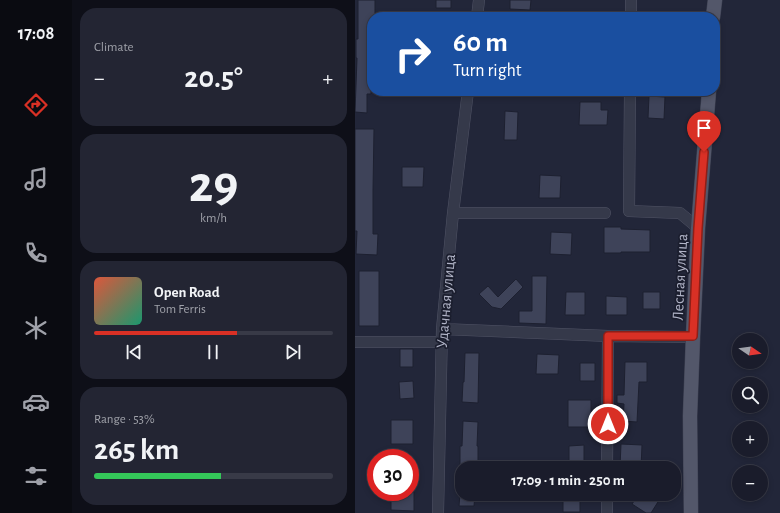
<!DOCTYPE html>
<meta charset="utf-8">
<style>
body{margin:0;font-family:"Alegreya Sans",sans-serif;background:#232533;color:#f1f3f6;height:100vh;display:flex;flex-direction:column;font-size:15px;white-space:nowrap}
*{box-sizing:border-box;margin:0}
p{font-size:13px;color:#9fa1a9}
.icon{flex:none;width:22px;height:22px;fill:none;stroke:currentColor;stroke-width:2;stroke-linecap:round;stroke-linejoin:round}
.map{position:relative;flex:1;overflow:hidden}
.side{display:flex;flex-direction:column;gap:8px;padding:8px;background:#0e0f18;width:283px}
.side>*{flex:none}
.guide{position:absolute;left:12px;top:12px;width:353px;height:84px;border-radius:16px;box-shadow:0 2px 6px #0003,0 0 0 1px #383a47;background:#1a4fa0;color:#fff;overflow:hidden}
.needle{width:26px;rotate:103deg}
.tools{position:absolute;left:377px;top:333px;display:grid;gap:8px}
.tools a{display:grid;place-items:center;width:36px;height:36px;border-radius:50%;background:#1a1c2b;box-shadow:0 2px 6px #0003,0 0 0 1px #383a47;font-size:20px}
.speed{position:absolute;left:12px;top:449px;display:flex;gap:8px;font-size:20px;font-weight:700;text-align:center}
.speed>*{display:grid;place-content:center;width:52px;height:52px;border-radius:50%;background:#1a1c2b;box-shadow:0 2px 6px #0003,0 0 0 1px #383a47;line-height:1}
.speed .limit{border:6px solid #d22;background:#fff;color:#111}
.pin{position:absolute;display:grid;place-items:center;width:34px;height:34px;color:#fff;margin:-41px -17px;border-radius:50% 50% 50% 0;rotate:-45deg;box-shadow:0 0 4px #0007}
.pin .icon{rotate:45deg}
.me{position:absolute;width:44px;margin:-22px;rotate:0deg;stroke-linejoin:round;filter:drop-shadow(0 0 3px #0008)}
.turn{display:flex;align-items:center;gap:14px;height:84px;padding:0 20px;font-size:18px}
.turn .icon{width:52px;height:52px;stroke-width:2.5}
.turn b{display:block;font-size:28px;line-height:34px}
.big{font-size:30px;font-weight:600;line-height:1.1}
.side .widget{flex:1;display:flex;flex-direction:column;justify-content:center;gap:6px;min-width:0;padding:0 14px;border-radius:16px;background:#232533}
.side .dial{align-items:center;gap:0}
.dial b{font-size:52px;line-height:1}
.song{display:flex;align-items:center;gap:12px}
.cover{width:48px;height:48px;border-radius:6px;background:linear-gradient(135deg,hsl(10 70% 55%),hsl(160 70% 35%))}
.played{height:4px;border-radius:2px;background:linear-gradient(90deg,#d93025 60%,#383a47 60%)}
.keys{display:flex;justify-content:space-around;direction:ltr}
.heat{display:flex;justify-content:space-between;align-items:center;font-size:22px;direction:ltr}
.charge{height:6px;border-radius:3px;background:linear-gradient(90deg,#34c759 53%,#383a47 0)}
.trip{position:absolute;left:100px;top:461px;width:226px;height:40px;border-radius:16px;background:#1a1c2b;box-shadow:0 2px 6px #0003,0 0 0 1px #383a47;font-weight:600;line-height:40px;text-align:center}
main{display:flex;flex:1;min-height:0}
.tabs{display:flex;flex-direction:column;width:72px;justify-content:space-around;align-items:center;background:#0a0b11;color:#9fa1a9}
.tabs .icon{width:28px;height:28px}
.tabs .current{color:#d93025}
.tabs b{font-size:18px;color:#f1f3f6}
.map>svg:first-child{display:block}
.building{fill:#3e4359;stroke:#1d2030}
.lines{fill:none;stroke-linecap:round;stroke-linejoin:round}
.minor-casing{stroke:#505365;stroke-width:12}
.major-casing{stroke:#3f4253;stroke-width:15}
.minor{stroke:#35394a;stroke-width:11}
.major{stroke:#53576a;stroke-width:14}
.route-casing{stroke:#8d1f18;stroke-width:10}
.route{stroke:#d93025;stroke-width:7}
.labels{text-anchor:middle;stroke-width:3.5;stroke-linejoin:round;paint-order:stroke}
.street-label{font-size:16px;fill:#b0b3c6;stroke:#1b1e2e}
</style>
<main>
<nav class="tabs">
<b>17:08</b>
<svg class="icon current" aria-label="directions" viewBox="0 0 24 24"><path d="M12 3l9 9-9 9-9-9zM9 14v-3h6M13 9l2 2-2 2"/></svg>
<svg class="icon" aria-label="music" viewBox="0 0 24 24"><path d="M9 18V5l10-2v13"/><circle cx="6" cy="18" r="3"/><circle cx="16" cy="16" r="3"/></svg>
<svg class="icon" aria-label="phone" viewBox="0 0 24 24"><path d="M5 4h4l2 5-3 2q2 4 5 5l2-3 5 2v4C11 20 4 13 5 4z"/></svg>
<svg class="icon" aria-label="climate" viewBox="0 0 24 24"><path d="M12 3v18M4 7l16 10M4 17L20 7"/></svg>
<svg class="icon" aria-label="car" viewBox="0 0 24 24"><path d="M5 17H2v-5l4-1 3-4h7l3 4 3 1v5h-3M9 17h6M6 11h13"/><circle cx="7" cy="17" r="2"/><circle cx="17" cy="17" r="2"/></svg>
<svg class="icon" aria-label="filters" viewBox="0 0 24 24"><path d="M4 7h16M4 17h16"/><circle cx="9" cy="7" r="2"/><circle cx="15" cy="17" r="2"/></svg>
</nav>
<section class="side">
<div class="widget"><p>Climate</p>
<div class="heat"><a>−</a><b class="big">20.5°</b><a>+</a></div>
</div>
<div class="widget dial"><b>29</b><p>km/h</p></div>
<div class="widget">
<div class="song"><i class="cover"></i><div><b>Open Road</b><p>Tom Ferris</p></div></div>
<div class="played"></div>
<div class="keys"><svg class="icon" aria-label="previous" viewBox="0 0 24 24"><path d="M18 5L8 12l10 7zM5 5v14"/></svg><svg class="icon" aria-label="pause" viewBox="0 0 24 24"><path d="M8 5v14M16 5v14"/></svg><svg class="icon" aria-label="next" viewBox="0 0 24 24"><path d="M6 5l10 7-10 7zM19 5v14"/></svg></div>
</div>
<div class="widget"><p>Range · 53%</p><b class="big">265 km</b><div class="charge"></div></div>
</section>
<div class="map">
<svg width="425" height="513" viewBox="0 0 425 513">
<rect width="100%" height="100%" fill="#222639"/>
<!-- building -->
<path class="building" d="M 3,0 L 20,0 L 20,17 L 17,17 L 16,94 L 12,94 L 12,113 L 0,112 L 2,58 L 1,58 L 1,39 L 3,39 Z
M 81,0 L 96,0 L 96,8 L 81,8 Z
M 155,0 L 176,0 L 175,10 L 155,9 Z
M 294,96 L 310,97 L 309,119 L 293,118 Z
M 225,102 L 246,102 L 246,110 L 253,110 L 252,125 L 224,125 Z
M 150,111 L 163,112 L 162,140 L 149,140 Z
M 0,129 L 19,129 L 18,190 L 18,234 L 23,234 L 22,255 L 1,254 L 2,231 L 0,231 Z
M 47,167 L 69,167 L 68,187 L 47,187 Z
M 185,175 L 206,176 L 205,198 L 184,198 Z
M 249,227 L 266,227 L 266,229 L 295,230 L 295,252 L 266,252 L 266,253 L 249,253 Z
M 196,232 L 217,233 L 216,255 L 195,254 Z
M 4,271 L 24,271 L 24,326 L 4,326 Z
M 177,276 L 192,276 L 191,324 L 164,323 L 164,311 L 177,311 Z
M 161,279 L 168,287 L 146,309 L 137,307 L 124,294 L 133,286 L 143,297 Z
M 211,292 L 230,292 L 230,315 L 210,315 Z
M 288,292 L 305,292 L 305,309 L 288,309 Z
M 251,296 L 272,297 L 272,315 L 251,315 Z
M 45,349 L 58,349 L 58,367 L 45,367 Z
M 110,353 L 124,353 L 123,403 L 107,402 L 108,382 L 109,382 Z
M 182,354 L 204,355 L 203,374 L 181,374 Z
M 270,362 L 292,362 L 292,382 L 284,382 L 282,422 L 268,421 L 269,404 L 262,403 L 262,395 L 269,395 Z
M 225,363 L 240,363 L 240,381 L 225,381 Z
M 58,381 L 59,398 L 45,399 L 44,382 Z
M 213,400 L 236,400 L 236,427 L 213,427 Z
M 36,420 L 58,420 L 58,444 L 36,444 Z
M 108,421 L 123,422 L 122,446 L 123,446 L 123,468 L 105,468 L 105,446 L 107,446 Z
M 266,444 L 287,445 L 286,468 L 265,467 Z
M 229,445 L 229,463 L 214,464 L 214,446 Z
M 36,492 L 59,492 L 59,511 L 36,510 Z
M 105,494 L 120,494 L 119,506 L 104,506 Z
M 208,494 L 225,494 L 225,512 L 208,512 Z
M 284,494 L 308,494 L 296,513 L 291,513 L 277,504 Z"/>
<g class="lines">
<defs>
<path id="minor" d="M 122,17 L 124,0
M 276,17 L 276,0
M 275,91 L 274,211 L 325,213 L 343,228
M 98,213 L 250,213
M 87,329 L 253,336 L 338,337
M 0,342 L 86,342
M 252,468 L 253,336
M 83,513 L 87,329 L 98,213 L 113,91
M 252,513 L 252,494"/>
<path id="major" d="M 358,17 L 360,0
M 336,513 L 335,416 L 338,337 L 343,228 L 354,91"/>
</defs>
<!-- minor casing -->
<use href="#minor" class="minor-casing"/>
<!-- major casing -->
<use href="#major" class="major-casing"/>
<!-- minor -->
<use href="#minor" class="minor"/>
<!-- major -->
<use href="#major" class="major"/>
</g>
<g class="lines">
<defs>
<path id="route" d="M 253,424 L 253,336 L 338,336 L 343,228 L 349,152"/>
</defs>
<!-- route casing -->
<use href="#route" class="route-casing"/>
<!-- route -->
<use href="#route" class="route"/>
</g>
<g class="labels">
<!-- street labels -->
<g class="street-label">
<text transform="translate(324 277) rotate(-87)" y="6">Лесная улица</text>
<text transform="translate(90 301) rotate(-85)" y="6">Удачная улица</text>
</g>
</g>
</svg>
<div class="tools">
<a><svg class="needle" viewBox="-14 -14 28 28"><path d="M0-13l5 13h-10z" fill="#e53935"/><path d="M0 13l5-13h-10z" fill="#9fa1a9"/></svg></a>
<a><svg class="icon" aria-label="search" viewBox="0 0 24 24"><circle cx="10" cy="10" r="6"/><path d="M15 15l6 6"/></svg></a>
<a>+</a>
<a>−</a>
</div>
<div class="speed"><div class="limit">30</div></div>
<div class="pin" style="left:349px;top:152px;background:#d93025"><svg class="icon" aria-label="arrive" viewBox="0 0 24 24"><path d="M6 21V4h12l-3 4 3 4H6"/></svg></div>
<svg class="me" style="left:253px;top:424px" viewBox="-20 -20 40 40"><circle r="17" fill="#d93025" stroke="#fff" stroke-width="3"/><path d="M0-11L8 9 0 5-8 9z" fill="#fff"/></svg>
<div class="trip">17:09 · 1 min · 250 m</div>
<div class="guide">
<div class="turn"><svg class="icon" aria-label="right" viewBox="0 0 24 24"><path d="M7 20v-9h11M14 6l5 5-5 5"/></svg><div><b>60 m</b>Turn right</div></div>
</div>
</div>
</main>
